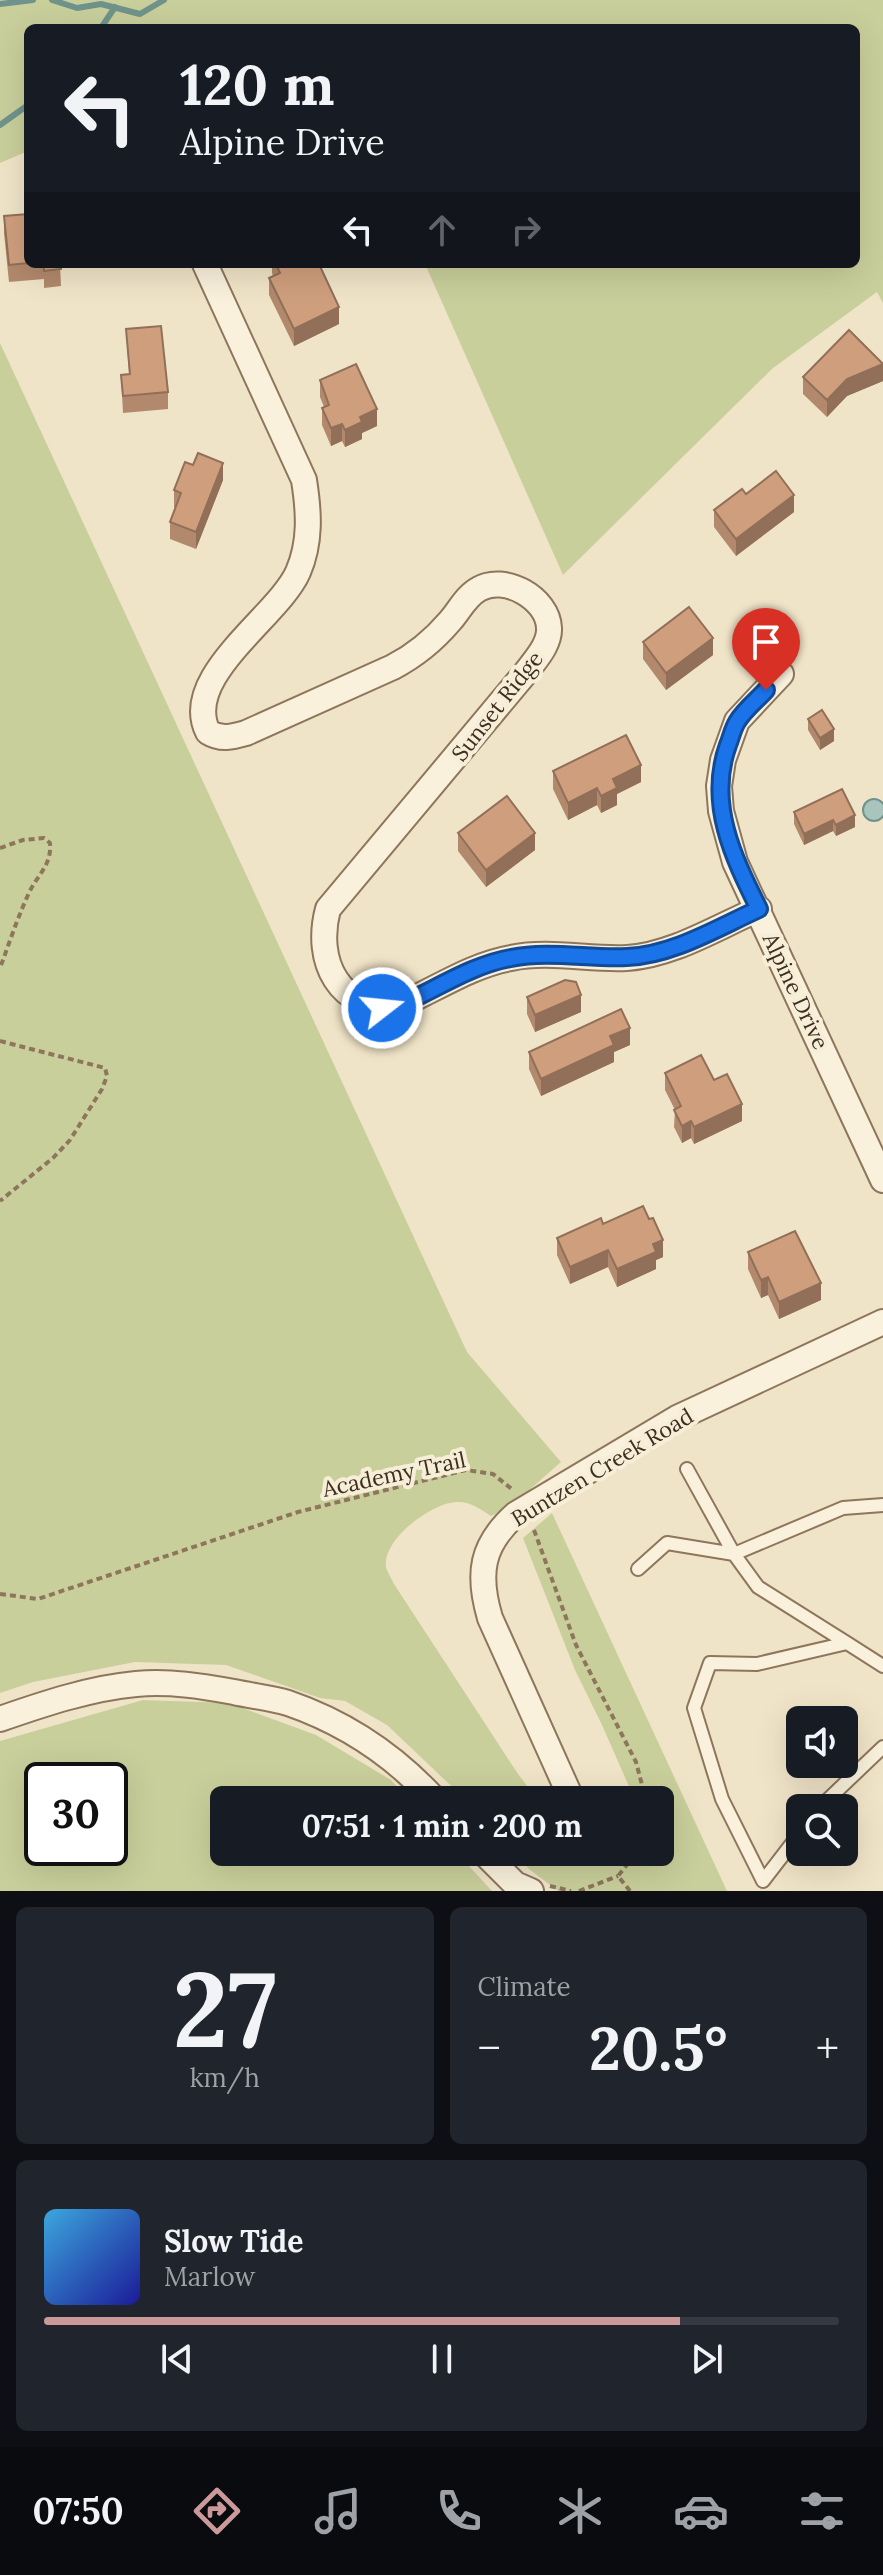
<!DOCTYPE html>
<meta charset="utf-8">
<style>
body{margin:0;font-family:Lora,serif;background:#20242c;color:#f1f3f6;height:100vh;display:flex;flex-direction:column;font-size:30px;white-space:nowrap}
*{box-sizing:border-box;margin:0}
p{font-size:26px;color:#9ea1a6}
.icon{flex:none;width:44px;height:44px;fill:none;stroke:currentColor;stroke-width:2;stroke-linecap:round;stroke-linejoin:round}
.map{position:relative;height:1891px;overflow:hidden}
.side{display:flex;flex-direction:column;gap:16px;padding:16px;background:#0d0f14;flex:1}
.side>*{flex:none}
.banner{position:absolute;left:24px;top:24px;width:836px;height:244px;border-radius:12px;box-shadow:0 8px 32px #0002;background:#171b24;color:#f1f3f6;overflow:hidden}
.buttons{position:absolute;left:786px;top:1706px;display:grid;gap:16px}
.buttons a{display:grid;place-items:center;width:72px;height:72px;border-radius:12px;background:#171b24;box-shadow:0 8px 32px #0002;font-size:40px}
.speed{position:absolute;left:24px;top:1762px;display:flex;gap:16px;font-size:40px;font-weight:700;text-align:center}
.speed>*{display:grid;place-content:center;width:104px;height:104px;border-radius:50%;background:#171b24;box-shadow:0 8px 32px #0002;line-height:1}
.speed .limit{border:4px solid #111;border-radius:12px;background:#fff;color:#111}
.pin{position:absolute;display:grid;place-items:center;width:68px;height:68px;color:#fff;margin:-82px -34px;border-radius:50% 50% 50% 0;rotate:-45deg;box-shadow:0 0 8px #0007}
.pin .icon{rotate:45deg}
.me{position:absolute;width:88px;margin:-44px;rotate:74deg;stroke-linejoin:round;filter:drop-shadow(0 0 6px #0008)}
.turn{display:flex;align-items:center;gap:28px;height:168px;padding:0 24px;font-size:36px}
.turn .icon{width:104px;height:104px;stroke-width:2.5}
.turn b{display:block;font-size:56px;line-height:68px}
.lanes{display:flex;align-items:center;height:76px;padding:0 24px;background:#0003;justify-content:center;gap:40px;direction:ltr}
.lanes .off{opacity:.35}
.big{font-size:60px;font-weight:700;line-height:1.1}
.side .tile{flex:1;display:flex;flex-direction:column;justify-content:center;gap:12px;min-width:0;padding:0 28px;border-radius:12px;background:#20242c}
.side .dial{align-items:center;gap:0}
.dial b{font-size:104px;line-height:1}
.song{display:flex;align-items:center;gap:24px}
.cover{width:96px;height:96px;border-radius:12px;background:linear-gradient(135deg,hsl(200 70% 55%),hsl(240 70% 35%))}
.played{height:8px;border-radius:4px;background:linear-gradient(90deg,#cc999b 80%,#363941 80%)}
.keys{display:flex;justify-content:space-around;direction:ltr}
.heat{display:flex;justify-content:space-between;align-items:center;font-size:44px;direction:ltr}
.side .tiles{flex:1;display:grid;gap:16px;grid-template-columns:1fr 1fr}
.tile:last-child{grid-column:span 2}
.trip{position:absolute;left:210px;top:1786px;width:464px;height:80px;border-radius:12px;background:#171b24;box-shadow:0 8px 32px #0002;font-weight:700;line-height:80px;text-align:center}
.tab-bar{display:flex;height:128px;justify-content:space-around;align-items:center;background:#090b0e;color:#9ea1a6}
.tab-bar .icon{width:56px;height:56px}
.tab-bar .selected{color:#cc999b}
.tab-bar b{font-size:36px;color:#f1f3f6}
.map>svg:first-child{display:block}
.green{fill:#c9cf9b;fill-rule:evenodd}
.water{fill:#a9c4bc;stroke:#6f938a;stroke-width:2}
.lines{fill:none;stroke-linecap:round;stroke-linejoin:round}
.stream{stroke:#6f938a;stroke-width:6}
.lane-casing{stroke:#8d765c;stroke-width:16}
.street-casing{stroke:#8d765c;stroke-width:28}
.path{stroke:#8d765c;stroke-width:4;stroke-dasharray:6 4;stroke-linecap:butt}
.lane{stroke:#faf1dc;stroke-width:12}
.street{stroke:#faf1dc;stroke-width:24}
.wall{fill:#b2896c}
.shaded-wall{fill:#916f58}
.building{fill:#cf9f7d;stroke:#916f58;stroke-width:2}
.route-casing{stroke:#114b97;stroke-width:20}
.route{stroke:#1a73e8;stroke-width:14}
.labels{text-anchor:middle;stroke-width:8;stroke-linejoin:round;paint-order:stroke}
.street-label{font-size:22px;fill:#3d2e20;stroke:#f7eed8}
</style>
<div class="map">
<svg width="883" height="1891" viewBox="0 0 883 1891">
<rect width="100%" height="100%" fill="#f0e4c8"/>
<!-- green -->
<path class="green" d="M 0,0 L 883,0 L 883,303 L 877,292 L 773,368 L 563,575 L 425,264 L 856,264 L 856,28 L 321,28 L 319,24 L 311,28 L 28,28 L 28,151 L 0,163 Z
M 0,343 L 467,1352 L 561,1462 L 510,1507 L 491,1516 C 480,1509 470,1501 456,1502 C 432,1503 382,1539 386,1567 C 387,1572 392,1579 394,1584 L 518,1774 L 538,1800 L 466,1800 L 387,1725 L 345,1701 L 320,1698 L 226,1665 L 135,1662 L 33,1682 L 0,1693 Z
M 552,1513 L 727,1891 L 558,1891 L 529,1869 L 514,1852 L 660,1852 L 660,1800 L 635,1800 L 602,1725 L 575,1670 L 523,1538 Z
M 143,1700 L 229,1703 L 316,1735 L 391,1780 L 409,1800 L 224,1800 L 224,1852 L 456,1852 L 492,1891 L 0,1891 L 0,1741 ZM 42,1780 L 110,1780 L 110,1848 L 42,1848 Z"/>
<!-- water -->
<path class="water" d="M863 810a11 11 0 1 1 22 0a11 11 0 1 1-22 0Z"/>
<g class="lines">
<!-- stream -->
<path class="stream" d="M 52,0 L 77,8 L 101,4 L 140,14 L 164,0
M 0,4 L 33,0
M 101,28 L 115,7
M 0,125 L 28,105"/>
<defs>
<path id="lane" d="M 687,1469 L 734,1554 L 843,1508 L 883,1505
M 638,1569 L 667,1543 L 734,1554 L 758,1587 L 847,1643
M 819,1808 L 883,1747
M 800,1833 L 763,1881 L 722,1799 L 694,1708 L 710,1663 L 757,1664 L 847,1643 L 883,1666"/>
<path id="street" d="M 205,264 L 304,480 C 309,512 311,542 298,572 C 278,617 180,677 208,732 C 221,740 232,737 246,733 L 393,667 C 416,655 433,641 450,621 C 459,611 466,596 479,589 C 504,574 548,598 549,628 C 550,644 536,659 527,671 L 328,909 C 314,961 339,1012 398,1006 C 435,990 471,965 511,958 C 549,950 589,960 627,958 C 673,955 717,927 759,909
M 781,674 L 737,721 L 723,760 L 719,786 L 721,811 L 735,862 L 883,1180
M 0,1719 C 43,1704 91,1688 136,1684 C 170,1681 201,1686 234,1692 C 252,1696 271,1698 288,1703 C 346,1723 394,1755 435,1800
M 572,1800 L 490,1618 C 477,1574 481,1545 516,1514 L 677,1418 L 883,1322
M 483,1852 L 515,1884 L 531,1891"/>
</defs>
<!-- lane casing -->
<use href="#lane" class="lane-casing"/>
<!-- street casing -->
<use href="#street" class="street-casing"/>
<!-- path -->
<path class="path" d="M 0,848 L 23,840 L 44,838 L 50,843 C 52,866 36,876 28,895 C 17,919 9,944 0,968
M 0,1041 L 105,1068 L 107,1076 L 102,1089 L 70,1140 L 53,1158 L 0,1201
M 534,1530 L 576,1645 L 636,1762 L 646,1800
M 0,1594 L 38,1599 L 298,1512 L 466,1470 L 493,1474 L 513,1490
M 550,1886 L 571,1891
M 579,1891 L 618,1876
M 630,1891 L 618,1876 L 637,1852"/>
<!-- lane -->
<use href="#lane" class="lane"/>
<!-- street -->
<use href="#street" class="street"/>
</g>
<!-- wall -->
<path class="wall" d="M 28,214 L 28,264 L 60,264 L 61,286 L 44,288 L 44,279 L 9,282 L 4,233 L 4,216 Z
M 272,264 L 319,264 L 339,324 L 294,346 L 269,295 L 269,278 L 273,276 L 272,273 Z
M 126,329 L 168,392 L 168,409 L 123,413 L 121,375 L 129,374 Z
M 883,363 L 883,381 L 847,396 L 827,417 L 803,394 L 803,377 Z
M 320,380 L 377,426 L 362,433 L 362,439 L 345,447 L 342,441 L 331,446 L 322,425 L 322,408 L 324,407 L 320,397 Z
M 223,480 L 196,549 L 170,539 L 170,522 L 176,508 L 174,507 L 174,490 Z
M 714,510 L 794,512 L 736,556 L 714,527 Z
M 643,642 L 713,655 L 666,690 L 643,659 Z
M 808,719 L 834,741 L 820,750 L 808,730 Z
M 553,771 L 641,782 L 617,794 L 617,805 L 601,813 L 597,805 L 568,820 L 553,789 Z
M 842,789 L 855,827 L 836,836 L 833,831 L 804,845 L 794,824 L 794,812 Z
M 458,833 L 535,850 L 486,887 L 458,851 Z
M 527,997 L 581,1012 L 535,1032 L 527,1014 Z
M 630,1045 L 614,1052 L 614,1062 L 541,1096 L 529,1069 L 529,1052 Z
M 665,1073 L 714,1080 L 742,1121 L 694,1144 L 691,1138 L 682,1143 L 674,1127 L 675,1110 L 665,1090 Z
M 603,1224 L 663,1257 L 656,1260 L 656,1269 L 617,1287 L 608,1267 L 570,1284 L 557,1255 L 557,1238 Z
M 748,1252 L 821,1300 L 779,1319 L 768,1295 L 761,1298 L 748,1269 Z"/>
<!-- shaded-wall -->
<path class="shaded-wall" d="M 339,307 L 339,324 L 294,346 L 294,329 Z
M 883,364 L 883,381 L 847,396 L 827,417 L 827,400 L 847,379 Z
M 377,409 L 377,426 L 362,433 L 362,439 L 345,447 L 345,430 L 360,417 Z
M 342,424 L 342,441 L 331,446 L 331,428 Z
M 223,463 L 223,480 L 196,549 L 196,532 Z
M 794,495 L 794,512 L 736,556 L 736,539 Z
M 713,638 L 713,655 L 666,690 L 666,673 Z
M 834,729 L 834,741 L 820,750 L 820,738 Z
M 641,765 L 641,782 L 617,794 L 617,805 L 601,813 L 601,796 L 613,779 Z
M 597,788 L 597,805 L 568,820 L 568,803 Z
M 855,815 L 855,827 L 836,836 L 836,825 Z
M 833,820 L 833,831 L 804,845 L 804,834 Z
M 535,833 L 535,850 L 486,887 L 486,870 Z
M 581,995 L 581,1012 L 535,1032 L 535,1015 Z
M 630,1028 L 630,1045 L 614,1052 L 614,1062 L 541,1096 L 541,1079 L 610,1036 Z
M 742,1104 L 742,1121 L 694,1144 L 694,1127 Z
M 691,1121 L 691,1138 L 682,1143 L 682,1126 Z
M 663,1240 L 663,1257 L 656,1260 L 656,1269 L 617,1287 L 617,1269 L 653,1244 Z
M 608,1250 L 608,1267 L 570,1284 L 570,1267 Z
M 768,1277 L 768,1295 L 761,1298 L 761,1280 Z
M 821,1283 L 821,1300 L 779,1319 L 779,1302 Z"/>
<!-- building -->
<path class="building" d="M 28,214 L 28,263 L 9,265 L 4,216 Z
M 44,264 L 60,264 L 61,269 L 44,271 Z
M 276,264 L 319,264 L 339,307 L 294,329 L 269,278 L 280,273 Z
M 161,326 L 168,392 L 123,396 L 121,375 L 130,374 L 126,329 Z
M 849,330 L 883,364 L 847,379 L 827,400 L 803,377 Z
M 356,364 L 377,409 L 360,417 L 362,422 L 345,430 L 342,424 L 331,428 L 322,408 L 329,405 L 320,380 Z
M 198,453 L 223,463 L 196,532 L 170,522 L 181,493 L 174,490 L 185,462 L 193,465 Z
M 776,471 L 794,495 L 736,539 L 714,510 L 742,489 L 746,494 Z
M 689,607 L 713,638 L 666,673 L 643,642 Z
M 822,710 L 834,729 L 820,738 L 808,719 Z
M 626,735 L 641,765 L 613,779 L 617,788 L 601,796 L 597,788 L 568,803 L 553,771 Z
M 842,789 L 855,815 L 836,825 L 833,820 L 804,834 L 794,812 Z
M 507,796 L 535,833 L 486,870 L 458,833 Z
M 565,980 L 576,982 L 581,995 L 535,1015 L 527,997 Z
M 621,1009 L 630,1028 L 610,1036 L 614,1045 L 541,1079 L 529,1052 Z
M 701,1055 L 714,1080 L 727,1074 L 742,1104 L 694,1127 L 691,1121 L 682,1126 L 674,1110 L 681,1106 L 665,1073 Z
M 643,1206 L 649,1219 L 653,1218 L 663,1240 L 653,1244 L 656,1252 L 617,1269 L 608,1250 L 570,1267 L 557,1238 L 601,1218 L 603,1224 Z
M 795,1231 L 821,1283 L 779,1302 L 768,1277 L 761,1280 L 748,1252 Z"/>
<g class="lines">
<defs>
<path id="route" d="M 382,1008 L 398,1006 C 435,990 471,965 511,958 C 549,950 589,959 627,957 C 673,955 717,928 759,909 C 733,857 707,803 728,745 C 731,738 733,728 737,722 C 744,710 757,700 766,690"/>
</defs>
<!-- route casing -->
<use href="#route" class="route-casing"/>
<!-- route -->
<use href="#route" class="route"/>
</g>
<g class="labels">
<!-- street labels -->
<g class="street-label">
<text transform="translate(497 706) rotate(-52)" y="8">Sunset Ridge</text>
<text transform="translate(796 991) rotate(65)" y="8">Alpine Drive</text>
<text transform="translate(602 1467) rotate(-31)" y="8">Buntzen Creek Road</text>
<text transform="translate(394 1474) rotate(-12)" y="8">Academy Trail</text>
</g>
</g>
</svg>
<div class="buttons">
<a><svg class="icon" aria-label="sound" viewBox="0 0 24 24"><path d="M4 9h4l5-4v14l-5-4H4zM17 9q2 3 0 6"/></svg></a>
<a><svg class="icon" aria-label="search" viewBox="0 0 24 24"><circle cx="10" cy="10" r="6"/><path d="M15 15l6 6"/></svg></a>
</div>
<div class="speed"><div class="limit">30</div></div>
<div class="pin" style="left:766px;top:690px;background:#d93025"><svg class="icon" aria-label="arrive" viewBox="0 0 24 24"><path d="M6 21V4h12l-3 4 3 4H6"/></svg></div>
<svg class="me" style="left:382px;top:1008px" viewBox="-20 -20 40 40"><circle r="17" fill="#1a73e8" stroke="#fff" stroke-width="3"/><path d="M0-11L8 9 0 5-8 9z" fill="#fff"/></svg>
<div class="trip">07:51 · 1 min · 200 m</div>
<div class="banner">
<div class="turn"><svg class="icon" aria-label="left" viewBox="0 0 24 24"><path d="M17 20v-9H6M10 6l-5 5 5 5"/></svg><div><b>120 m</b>Alpine Drive</div></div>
<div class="lanes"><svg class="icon" aria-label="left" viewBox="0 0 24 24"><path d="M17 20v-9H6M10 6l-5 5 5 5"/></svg><svg class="icon off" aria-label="ahead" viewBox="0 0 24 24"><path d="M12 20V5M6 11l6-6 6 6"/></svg><svg class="icon off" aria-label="right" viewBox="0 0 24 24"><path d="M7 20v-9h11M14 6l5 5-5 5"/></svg></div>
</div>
</div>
<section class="side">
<div class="tiles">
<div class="tile dial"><b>27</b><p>km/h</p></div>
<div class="tile"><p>Climate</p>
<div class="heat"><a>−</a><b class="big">20.5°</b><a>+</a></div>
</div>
<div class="tile">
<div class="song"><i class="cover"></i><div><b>Slow Tide</b><p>Marlow</p></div></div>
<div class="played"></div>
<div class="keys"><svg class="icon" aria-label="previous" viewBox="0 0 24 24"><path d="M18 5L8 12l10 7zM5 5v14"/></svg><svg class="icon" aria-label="pause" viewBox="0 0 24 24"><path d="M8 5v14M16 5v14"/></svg><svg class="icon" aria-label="next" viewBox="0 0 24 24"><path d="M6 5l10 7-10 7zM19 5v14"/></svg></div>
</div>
</div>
</section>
<nav class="tab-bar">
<b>07:50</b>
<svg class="icon selected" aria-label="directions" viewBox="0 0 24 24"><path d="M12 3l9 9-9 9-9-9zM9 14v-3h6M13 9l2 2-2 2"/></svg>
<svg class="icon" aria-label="music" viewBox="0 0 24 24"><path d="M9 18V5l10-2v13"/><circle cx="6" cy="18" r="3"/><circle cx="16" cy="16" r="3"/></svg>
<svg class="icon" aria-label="phone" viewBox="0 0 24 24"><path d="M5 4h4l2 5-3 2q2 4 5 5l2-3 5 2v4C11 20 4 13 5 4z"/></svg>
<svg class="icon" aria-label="climate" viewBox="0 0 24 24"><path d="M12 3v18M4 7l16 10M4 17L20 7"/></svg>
<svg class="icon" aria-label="car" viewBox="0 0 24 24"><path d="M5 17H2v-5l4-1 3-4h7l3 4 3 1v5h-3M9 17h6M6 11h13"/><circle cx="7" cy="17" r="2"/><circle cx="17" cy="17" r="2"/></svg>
<svg class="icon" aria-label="filters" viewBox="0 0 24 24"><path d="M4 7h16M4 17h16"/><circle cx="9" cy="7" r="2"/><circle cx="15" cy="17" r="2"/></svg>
</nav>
